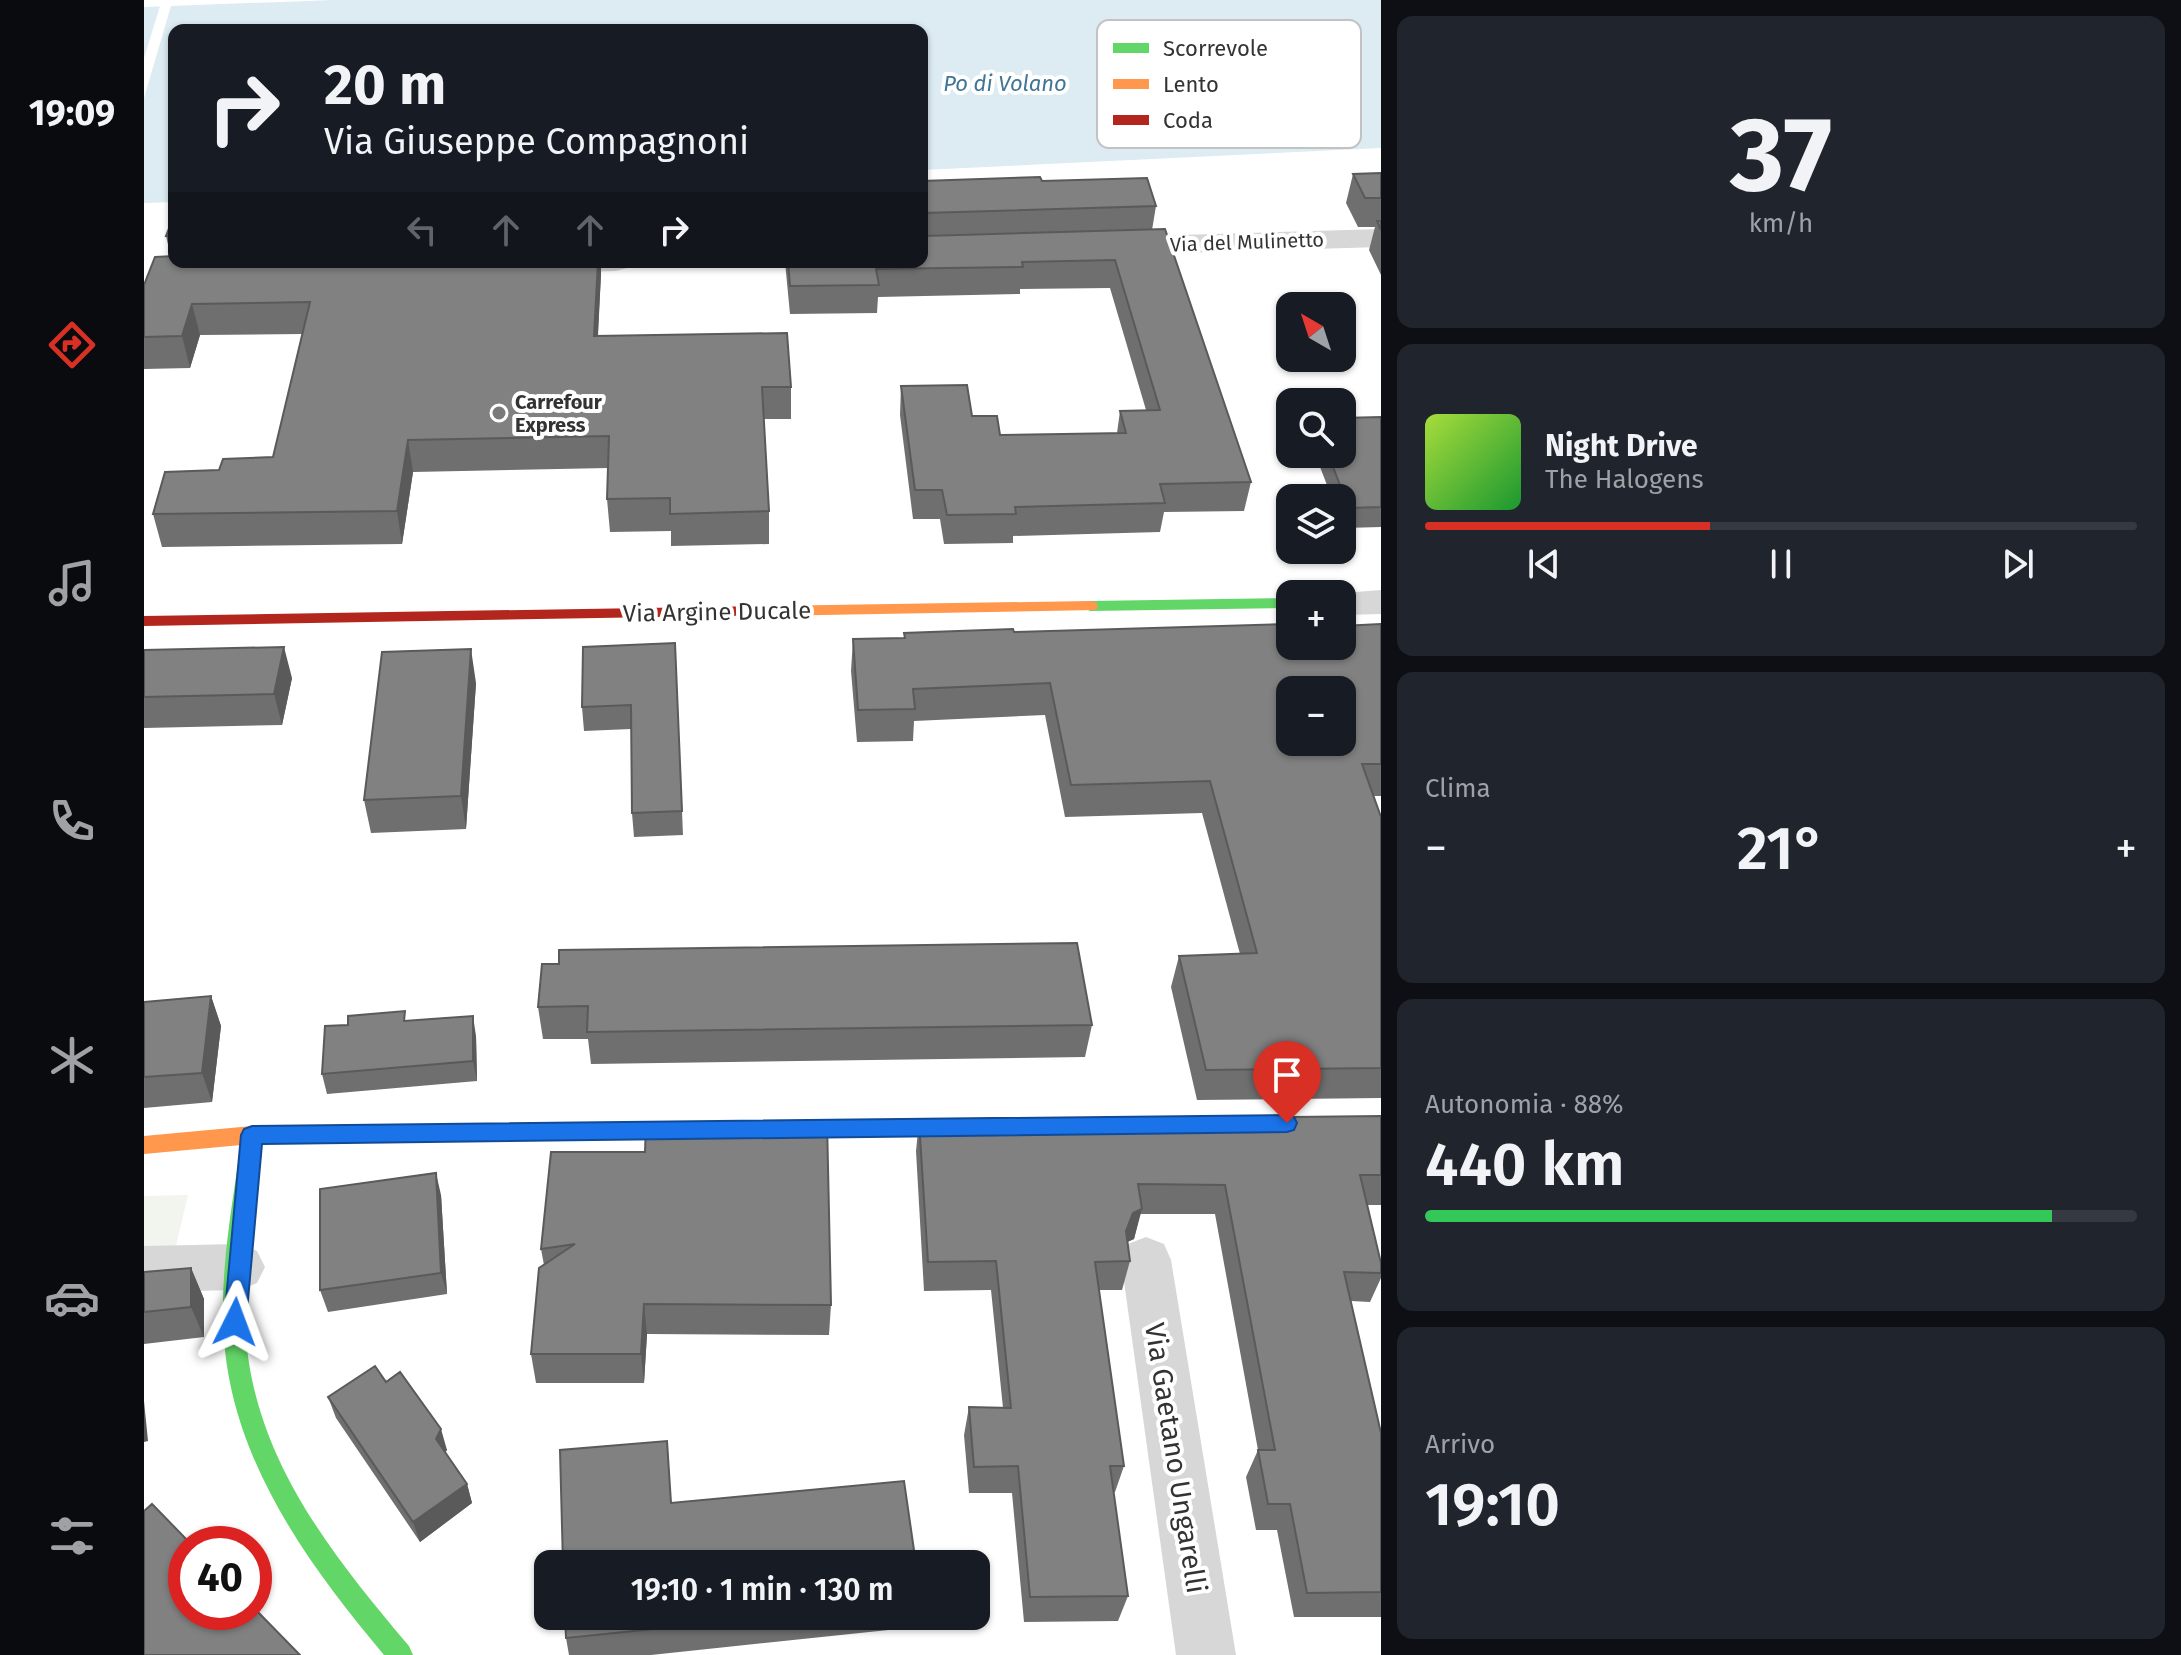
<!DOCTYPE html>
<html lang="it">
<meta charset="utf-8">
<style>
body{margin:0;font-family:"Fira Sans",sans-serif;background:#20242c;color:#f1f3f6;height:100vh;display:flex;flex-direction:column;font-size:30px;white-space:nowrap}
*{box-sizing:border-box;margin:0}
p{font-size:26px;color:#9ea1a6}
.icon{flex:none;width:44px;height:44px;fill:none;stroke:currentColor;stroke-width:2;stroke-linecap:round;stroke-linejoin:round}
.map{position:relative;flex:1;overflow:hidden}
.sheet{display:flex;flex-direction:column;gap:16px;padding:16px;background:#0d0f14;width:800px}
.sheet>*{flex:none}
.guide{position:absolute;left:24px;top:24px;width:760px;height:244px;border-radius:16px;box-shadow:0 2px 6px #0004;background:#171b24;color:#f1f3f6;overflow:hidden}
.needle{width:52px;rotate:321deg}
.buttons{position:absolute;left:1132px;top:292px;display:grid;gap:16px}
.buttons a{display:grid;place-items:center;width:80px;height:80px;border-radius:16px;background:#171b24;box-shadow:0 2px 6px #0004;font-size:40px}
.speed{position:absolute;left:24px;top:1526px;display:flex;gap:16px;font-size:40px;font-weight:700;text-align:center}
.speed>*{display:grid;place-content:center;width:104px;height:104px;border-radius:50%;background:#171b24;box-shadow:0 2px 6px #0004;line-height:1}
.speed .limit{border:12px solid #d22;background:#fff;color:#111}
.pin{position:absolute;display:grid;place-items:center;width:68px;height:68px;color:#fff;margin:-82px -34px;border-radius:50% 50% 50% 0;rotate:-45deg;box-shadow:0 0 8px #0007}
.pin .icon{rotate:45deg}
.me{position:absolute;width:88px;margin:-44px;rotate:3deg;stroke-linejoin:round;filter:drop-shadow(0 0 6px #0008)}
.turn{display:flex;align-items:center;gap:28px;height:168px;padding:0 24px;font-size:36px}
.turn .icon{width:104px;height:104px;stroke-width:2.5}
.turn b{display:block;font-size:56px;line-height:68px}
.lanes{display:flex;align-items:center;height:76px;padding:0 24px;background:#0003;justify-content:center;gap:40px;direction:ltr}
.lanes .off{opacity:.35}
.big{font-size:60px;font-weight:600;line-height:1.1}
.sheet .tile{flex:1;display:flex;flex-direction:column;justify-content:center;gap:12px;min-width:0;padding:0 28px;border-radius:16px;background:#20242c}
.sheet .dial{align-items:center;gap:0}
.dial b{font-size:104px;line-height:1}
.song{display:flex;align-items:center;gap:24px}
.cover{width:96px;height:96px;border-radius:12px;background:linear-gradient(135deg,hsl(80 70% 55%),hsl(130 70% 35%))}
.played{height:8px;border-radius:4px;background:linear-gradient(90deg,#d93025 40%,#363941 40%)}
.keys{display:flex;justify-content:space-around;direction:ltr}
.heat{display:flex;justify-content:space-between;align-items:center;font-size:44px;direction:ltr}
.charge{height:12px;border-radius:6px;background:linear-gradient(90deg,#34c759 88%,#363941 0)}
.trip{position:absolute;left:390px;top:1550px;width:456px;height:80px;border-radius:16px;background:#171b24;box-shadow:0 2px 6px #0004;font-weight:600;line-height:80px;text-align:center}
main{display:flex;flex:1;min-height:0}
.menu{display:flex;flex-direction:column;width:144px;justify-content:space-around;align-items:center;background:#090b0e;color:#9ea1a6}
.menu .icon{width:56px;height:56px}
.menu .selected{color:#d93025}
.menu b{font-size:36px;color:#f1f3f6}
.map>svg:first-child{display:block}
.green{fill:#f1f5ed}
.water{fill:#ddebf3}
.pier{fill:#fff}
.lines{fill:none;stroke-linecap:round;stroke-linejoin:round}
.street{fill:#d7d7d7;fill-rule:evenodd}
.fast{fill:#63d668;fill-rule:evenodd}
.slow{fill:#ff974d;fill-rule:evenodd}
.jam{fill:#b3261e;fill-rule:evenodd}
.wall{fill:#6f6f6f}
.shaded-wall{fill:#5a5a5a}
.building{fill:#818181;stroke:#5a5a5a;stroke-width:2;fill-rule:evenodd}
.route{fill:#1a73e8;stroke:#114b97;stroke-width:2}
.poi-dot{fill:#7a7a7a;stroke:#fff;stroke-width:3}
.labels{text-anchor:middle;stroke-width:8;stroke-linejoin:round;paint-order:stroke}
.far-street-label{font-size:20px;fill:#333;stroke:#fff}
.far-poi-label{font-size:20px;font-weight:bold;fill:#333;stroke:#fff;text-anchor:start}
.far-water-label{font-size:22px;font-style:italic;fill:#3f7597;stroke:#fff}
.street-label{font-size:24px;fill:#333;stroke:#fff}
.near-street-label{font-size:28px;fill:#333;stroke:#fff}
.key{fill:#fff;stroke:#c2c2c2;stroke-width:2}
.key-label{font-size:22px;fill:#333}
</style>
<main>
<nav class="menu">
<b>19:09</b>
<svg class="icon selected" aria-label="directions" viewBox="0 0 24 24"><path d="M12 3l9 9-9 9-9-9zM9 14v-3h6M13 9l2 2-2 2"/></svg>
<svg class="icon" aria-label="music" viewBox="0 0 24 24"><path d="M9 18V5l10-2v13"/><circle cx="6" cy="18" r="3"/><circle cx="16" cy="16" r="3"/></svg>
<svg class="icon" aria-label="phone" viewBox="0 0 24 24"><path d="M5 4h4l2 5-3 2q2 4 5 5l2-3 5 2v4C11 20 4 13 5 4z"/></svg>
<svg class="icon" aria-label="climate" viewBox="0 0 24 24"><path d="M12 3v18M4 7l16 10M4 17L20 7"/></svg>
<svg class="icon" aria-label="car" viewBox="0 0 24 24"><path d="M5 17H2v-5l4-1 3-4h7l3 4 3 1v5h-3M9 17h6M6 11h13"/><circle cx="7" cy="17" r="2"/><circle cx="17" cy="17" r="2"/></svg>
<svg class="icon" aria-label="filters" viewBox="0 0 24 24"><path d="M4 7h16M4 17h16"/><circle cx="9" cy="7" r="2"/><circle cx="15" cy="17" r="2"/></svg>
</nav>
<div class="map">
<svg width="1237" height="1655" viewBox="0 0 1237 1655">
<rect width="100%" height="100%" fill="#fff"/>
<!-- green -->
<path class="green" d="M 44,1195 L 32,1246 L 0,1246 L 0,1196 Z"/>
<!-- water -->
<path class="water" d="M 190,0 L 1237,0 L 1237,148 L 778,170 L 778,30 L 30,30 L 30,202 L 0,203 L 0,7 Z"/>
<!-- pier -->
<path class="pier" d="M 16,6 L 27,6 L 0,98 L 0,58 Z"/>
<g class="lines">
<!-- street -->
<path class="street" d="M 1237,229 L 1237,247 L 970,255 L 959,252 L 955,246 L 959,240 L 970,237 Z
M 387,262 L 487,262 L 483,268 L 472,271 L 401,273 L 390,270 Z
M 1237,590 L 1237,614 L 1198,615 L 1198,594 L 1186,594 Z
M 1002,1237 L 1020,1244 L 1027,1260 L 1092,1655 L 1032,1655 L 977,1260 L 984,1244 Z
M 95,1244 L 113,1251 L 121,1267 L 113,1283 L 95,1290 L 0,1292 L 0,1246 Z"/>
<!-- fast -->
<path class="fast" d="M 1146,598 L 1146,608 L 946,611 L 938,606 L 946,601 Z
M 835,1118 L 842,1121 L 845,1127 L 842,1133 L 835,1136 L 472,1140 L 465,1137 L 462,1131 L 465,1125 L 472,1122 Z
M 108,1126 L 115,1129 L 118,1135 C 111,1195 100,1256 101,1316 C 103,1449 183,1549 265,1646 L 269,1655 L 240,1655 C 158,1557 80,1449 79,1316 C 78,1256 90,1195 98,1135 L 101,1129 Z"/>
<!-- slow -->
<path class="slow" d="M 946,601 L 952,602 L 954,606 L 952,610 L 622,616 L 614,611 L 622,606 Z
M 472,1122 L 479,1125 L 482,1131 L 479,1137 L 472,1140 L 108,1144 L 0,1154 L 0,1136 L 108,1126 Z"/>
<!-- jam -->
<path class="jam" d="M 622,606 L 630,611 L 628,615 L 0,626 L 0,616 Z"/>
</g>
<!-- wall -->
<path class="wall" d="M 1237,173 L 1237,275 L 1225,250 L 1231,227 L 1214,227 L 1202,203 L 1209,174 Z
M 778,181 L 898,181 L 1012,206 L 1008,230 L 1107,482 L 1100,511 L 1020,512 L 1016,532 L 869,536 L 869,543 L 800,544 L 796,519 L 769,519 L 756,415 L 757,386 L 828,416 L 856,435 L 973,433 L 976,411 L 1002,410 L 966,288 L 876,289 L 876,294 L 734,297 L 733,313 L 646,314 L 641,262 L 778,262 Z
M 30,216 L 30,262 L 457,274 L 454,336 L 647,387 L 647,419 L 620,419 L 625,511 L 625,544 L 527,546 L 527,531 L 466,532 L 463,499 L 464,468 L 269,472 L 258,544 L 18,547 L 9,514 L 75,470 L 129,457 L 158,334 L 56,335 L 46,368 L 0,369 L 0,285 L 27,257 L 22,236 Z
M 1237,417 L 1237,527 L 1200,528 L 1198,523 L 1198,498 L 1188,498 L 1171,454 L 1198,454 Z
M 1237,624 L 1237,796 L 1230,796 L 1237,817 L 1237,1098 L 1053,1100 L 1027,987 L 1035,956 L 1096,954 L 1058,813 L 921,817 L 901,715 L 770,721 L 769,741 L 713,742 L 707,671 L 709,639 L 760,638 L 760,633 L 870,632 L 1146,646 Z
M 531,643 L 539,835 L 490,837 L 488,813 L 487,729 L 440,731 L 438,707 Z
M 0,650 L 148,678 L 138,725 L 0,728 Z
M 332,683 L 322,829 L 227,833 L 220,800 Z
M 398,964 L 948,1025 L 941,1057 L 447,1064 L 444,1039 L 399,1039 L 394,1007 Z
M 67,996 L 77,1026 L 68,1102 L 0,1108 L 0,1002 Z
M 263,1021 L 332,1036 L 333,1081 L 183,1094 L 178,1074 Z
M 1237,1116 L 1237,1205 L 1223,1205 L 1237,1263 L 1237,1278 L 1226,1302 L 1207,1301 L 1237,1433 L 1237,1617 L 1150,1617 L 1133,1530 L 1112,1530 L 1102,1477 L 1114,1450 L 1071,1214 L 996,1214 L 990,1239 L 983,1242 L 986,1261 L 978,1290 L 955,1290 L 980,1466 L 971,1492 L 969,1492 L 984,1596 L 974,1621 L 880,1622 L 868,1493 L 825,1493 L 820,1435 L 825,1407 L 859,1408 L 847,1290 L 780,1291 L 772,1151 L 775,1121 Z
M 407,1152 L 687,1305 L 685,1335 L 503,1334 L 500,1383 L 392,1383 L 387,1354 L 400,1265 L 397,1249 Z
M 297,1195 L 303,1294 L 184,1312 L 176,1290 Z
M 47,1268 L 60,1299 L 60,1337 L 0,1344 L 0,1272 Z
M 242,1382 L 303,1450 L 301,1452 L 323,1484 L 328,1503 L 276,1542 L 192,1418 L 184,1397 Z
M 421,1616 L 775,1616 L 773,1627 L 507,1655 L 425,1655 L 422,1638 Z"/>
<!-- shaded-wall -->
<path class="shaded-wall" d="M 454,262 L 457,262 L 457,274 L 452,368 L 450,336 Z
M 48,304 L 56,335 L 46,368 L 38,336 Z
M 264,440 L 269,472 L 258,544 L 253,511 Z
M 140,647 L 148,678 L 138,725 L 130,694 Z
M 327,649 L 332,683 L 322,829 L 317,796 Z
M 67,996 L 77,1026 L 68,1102 L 58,1073 Z
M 329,1016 L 332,1036 L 333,1081 L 329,1061 Z
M 292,1173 L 297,1195 L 303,1294 L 297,1273 Z
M 998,1209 L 990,1239 L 981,1243 L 982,1231 L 989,1213 Z
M 47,1268 L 60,1299 L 60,1337 L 47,1307 Z
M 500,1304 L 503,1334 L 500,1383 L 497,1354 Z
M 0,1401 L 4,1441 L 0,1442 Z
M 297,1429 L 303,1450 L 297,1459 L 292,1439 Z
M 323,1484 L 328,1503 L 276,1542 L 269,1522 Z"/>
<!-- building -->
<path class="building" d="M 1237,173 L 1237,198 L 1221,198 L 1209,174 Z
M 896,177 L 898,181 L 1003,178 L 1012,206 L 780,213 L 778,214 L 778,181 Z
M 30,216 L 30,236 L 22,236 Z
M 1233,221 L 1237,221 L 1237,230 Z
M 1021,229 L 1107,482 L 1016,484 L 1021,503 L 871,507 L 872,514 L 803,515 L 798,490 L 771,490 L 757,386 L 823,385 L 828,416 L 853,416 L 856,435 L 982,433 L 976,411 L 1016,410 L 971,260 L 878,262 L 879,267 L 732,269 L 735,285 L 646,286 L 644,262 L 778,262 L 778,234 L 780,236 Z
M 30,256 L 30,262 L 454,262 L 450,336 L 643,333 L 647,387 L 618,387 L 625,511 L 526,514 L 526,498 L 463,499 L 465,436 L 264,440 L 253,511 L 9,514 L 21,472 L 75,470 L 79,459 L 129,457 L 166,302 L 48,304 L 38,336 L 0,337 L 0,285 L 11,257 Z
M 1237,417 L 1237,507 L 1205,508 L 1184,454 L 1198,454 L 1198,418 Z
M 1146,624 L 1146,646 L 1198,646 L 1198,626 L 1237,624 L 1237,764 L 1218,764 L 1237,817 L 1237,1068 L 1062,1070 L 1035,956 L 1113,953 L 1066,781 L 927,785 L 906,683 L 769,689 L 771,709 L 714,710 L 709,639 L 761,638 L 760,633 L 869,629 L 870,632 ZM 1146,690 L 1198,690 L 1198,742 L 1146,742 Z
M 531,643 L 538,811 L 488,813 L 487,705 L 438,707 L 439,647 Z
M 140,647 L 130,694 L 0,697 L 0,650 Z
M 327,649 L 317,796 L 220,800 L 238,652 Z
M 933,943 L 948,1025 L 443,1032 L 444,1006 L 394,1007 L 398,964 L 415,964 L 415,950 Z
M 67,996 L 58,1073 L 0,1077 L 0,1002 Z
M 261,1011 L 260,1021 L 329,1016 L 329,1061 L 178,1074 L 181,1026 L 204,1025 L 204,1016 Z
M 1237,1116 L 1237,1175 L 1216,1175 L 1237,1263 L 1237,1273 L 1200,1272 L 1237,1433 L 1237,1592 L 1163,1593 L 1146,1504 L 1124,1504 L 1114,1450 L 1131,1450 L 1081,1185 L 994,1184 L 998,1209 L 989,1213 L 982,1231 L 986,1261 L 951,1262 L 980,1466 L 966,1466 L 984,1596 L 886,1597 L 874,1466 L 830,1467 L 825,1407 L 867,1408 L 852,1261 L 784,1262 L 775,1121 Z
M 683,1121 L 687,1305 L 500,1304 L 497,1354 L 387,1354 L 395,1268 L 431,1244 L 397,1249 L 407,1152 L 501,1152 L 502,1123 Z
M 292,1173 L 297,1273 L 176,1290 L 176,1189 Z
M 47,1268 L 47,1307 L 0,1312 L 0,1272 Z
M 231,1366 L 242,1382 L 256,1372 L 297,1429 L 292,1439 L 323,1484 L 269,1522 L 184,1397 Z
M 523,1441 L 527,1503 L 760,1481 L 772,1564 L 419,1564 L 416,1450 Z
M 8,1504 L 47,1544 L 42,1544 L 42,1612 L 110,1612 L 110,1608 L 156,1655 L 0,1655 L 0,1511 Z
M 421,1616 L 636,1616 L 422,1638 Z"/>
<!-- route -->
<path class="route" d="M 1143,1115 L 1150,1117 L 1153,1123 L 1150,1130 L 1143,1132 L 118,1144 L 102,1322 L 99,1329 L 91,1332 L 83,1329 L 80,1322 L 97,1135 L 100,1129 L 108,1126 Z"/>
<!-- markers -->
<circle class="poi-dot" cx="355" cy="413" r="8"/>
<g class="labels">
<!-- far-street labels -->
<g class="far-street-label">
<text transform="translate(1103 242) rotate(-2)" y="7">Via del Mulinetto</text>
</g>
<!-- far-poi labels -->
<g class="far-poi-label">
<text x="371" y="409">Carrefour<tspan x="371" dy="23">Express</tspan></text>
</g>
<!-- far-water labels -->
<g class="far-water-label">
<text x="861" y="91">Po di Volano</text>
</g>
<!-- street labels -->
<g class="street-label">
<text transform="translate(573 612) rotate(-1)" y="8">Via Argine Ducale</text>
</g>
<!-- near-street labels -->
<g class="near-street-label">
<text transform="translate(1032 1458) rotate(81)" y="10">Via Gaetano Ungarelli</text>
</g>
</g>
<!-- legend -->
<rect x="953" y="20" width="264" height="128" rx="12" class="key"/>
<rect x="969" y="43" width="36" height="10" fill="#63d668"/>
<rect x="969" y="79" width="36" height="10" fill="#ff974d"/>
<rect x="969" y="115" width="36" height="10" fill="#b3261e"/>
<g class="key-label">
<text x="1019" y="56">Scorrevole</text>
<text x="1019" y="92">Lento</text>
<text x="1019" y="128">Coda</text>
</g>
</svg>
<div class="buttons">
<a><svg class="needle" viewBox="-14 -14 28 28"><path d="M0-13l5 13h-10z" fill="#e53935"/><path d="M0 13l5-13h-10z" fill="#9ea1a6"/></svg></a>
<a><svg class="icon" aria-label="search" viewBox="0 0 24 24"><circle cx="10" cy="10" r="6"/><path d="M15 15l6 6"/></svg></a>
<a><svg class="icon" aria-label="layers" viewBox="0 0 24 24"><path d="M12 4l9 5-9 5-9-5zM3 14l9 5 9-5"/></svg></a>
<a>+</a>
<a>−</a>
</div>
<div class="speed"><div class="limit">40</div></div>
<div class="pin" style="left:1143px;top:1123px;background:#d93025"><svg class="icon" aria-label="arrive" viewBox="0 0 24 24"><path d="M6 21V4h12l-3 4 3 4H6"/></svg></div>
<svg class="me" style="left:91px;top:1322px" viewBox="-20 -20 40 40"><path d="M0-17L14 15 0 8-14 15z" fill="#1a73e8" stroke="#fff" stroke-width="4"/></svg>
<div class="trip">19:10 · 1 min · 130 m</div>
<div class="guide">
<div class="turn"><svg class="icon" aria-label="right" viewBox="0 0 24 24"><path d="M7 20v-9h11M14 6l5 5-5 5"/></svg><div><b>20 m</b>Via Giuseppe Compagnoni</div></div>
<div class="lanes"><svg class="icon off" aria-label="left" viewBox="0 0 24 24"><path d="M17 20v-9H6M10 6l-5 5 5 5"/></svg><svg class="icon off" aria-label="ahead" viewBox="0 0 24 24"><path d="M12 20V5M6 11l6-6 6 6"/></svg><svg class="icon off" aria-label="ahead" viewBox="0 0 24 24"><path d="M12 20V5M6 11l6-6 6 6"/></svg><svg class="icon" aria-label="right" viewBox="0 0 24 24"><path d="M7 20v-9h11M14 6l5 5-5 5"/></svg></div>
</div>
</div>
<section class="sheet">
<div class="tile dial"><b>37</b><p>km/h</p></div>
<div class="tile">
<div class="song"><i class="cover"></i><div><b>Night Drive</b><p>The Halogens</p></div></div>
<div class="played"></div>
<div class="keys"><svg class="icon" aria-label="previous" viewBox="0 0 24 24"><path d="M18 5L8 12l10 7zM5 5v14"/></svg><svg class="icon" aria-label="pause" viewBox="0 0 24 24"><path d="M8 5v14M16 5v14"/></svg><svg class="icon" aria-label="next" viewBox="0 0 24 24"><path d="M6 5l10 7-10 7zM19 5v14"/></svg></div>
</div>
<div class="tile"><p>Clima</p>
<div class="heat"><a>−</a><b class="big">21°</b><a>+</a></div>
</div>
<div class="tile"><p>Autonomia · 88%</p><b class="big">440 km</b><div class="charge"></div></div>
<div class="tile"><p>Arrivo</p><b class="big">19:10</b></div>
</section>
</main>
